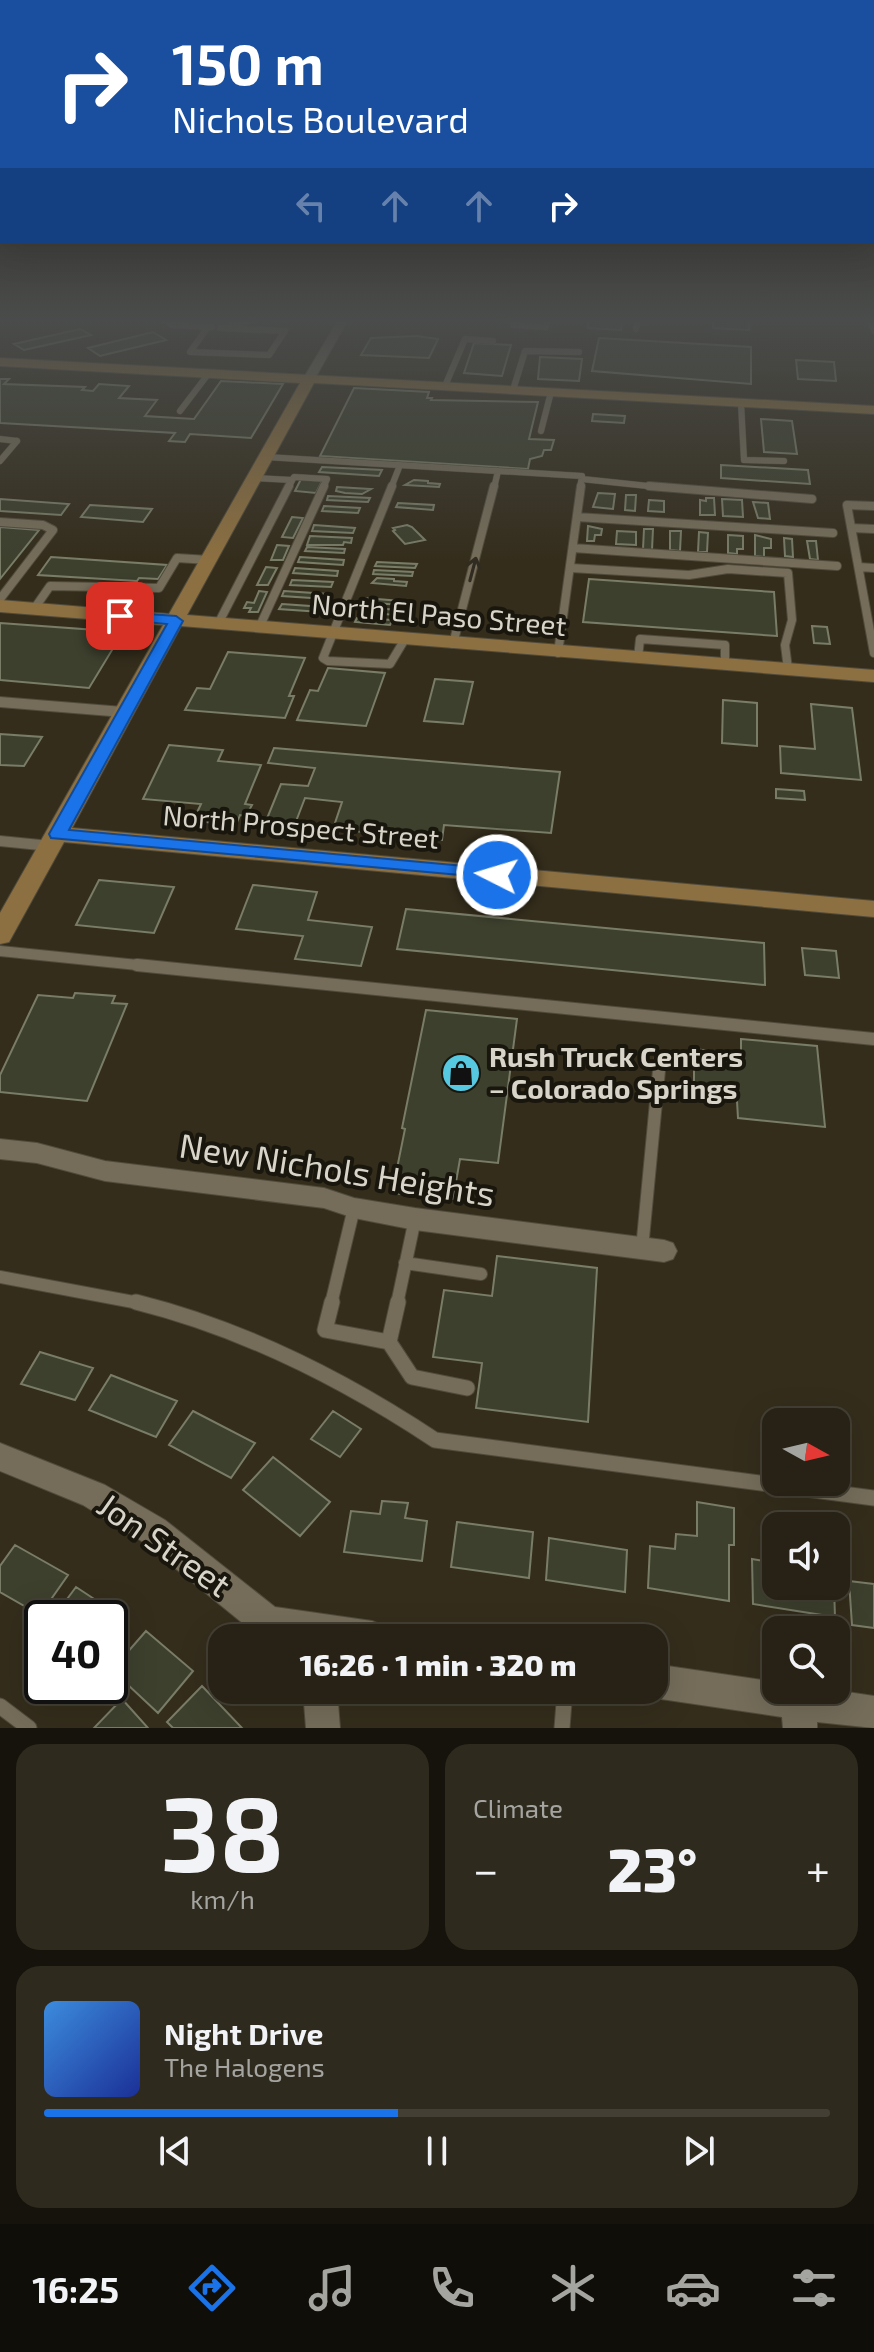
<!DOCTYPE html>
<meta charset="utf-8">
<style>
body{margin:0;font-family:"Exo 2",sans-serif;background:#2f2a1e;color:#f1f3f6;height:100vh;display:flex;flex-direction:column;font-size:30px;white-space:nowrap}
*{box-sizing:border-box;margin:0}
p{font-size:26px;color:#a4a4a0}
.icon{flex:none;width:44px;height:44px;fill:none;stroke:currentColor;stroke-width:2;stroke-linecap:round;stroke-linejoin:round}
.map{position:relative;height:1728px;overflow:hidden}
.sheet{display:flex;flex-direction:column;gap:16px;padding:16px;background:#15130c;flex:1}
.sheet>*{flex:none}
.banner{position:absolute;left:0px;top:0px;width:874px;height:244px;box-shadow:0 8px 32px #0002,0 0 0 2px #433f34;background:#1a4fa0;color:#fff;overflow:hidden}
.needle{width:52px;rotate:98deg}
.buttons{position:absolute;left:762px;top:1408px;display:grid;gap:16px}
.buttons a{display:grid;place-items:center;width:88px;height:88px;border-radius:16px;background:#272215;box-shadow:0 8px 32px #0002,0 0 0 2px #433f34;font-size:40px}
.speed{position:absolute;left:24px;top:1600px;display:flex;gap:16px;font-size:40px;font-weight:700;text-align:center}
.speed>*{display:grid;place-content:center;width:104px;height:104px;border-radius:50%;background:#272215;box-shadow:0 8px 32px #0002,0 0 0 2px #433f34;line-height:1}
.speed .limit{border:4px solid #111;border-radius:12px;background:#fff;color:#111}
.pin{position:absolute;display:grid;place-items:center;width:68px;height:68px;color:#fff;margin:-34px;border-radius:16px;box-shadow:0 4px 12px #0006}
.me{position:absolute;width:88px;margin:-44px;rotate:275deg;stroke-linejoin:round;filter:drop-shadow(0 0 6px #0008)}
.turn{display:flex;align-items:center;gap:28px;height:168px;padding:0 40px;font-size:36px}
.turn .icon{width:104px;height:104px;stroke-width:2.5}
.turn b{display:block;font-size:56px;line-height:68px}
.lanes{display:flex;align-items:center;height:76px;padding:0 40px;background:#0003;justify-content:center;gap:40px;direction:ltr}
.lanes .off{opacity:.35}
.big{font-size:60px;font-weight:800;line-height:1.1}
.sheet .widget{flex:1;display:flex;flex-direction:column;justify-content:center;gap:12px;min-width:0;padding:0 28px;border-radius:24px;background:#2f2a1e}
.sheet .dial{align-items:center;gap:0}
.dial b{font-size:104px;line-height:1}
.song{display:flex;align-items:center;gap:24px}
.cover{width:96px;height:96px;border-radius:12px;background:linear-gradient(135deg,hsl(210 70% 55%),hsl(230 70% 35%))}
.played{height:8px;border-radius:4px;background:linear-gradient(90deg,#1a73e8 45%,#433f34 45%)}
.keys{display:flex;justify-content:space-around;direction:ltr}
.heat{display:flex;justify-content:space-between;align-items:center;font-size:44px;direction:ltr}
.sheet .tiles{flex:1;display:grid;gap:16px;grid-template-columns:1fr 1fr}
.widget:last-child{grid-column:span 2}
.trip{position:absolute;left:208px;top:1624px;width:460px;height:80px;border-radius:24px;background:#272215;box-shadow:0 8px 32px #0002,0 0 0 2px #433f34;font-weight:800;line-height:80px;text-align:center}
.tab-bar{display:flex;height:128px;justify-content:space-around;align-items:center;background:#100e08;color:#a4a4a0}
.tab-bar .icon{width:56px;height:56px}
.tab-bar .active{color:#1a73e8}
.tab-bar b{font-size:36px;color:#f1f3f6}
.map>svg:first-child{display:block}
.building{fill:#3d402d;stroke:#797c67;stroke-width:2}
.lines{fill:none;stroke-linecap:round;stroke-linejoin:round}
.lane-far4-casing{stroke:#514b3c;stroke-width:7}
.lane-far3-casing{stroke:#514b3c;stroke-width:10}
.lane-far2-casing{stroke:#514b3c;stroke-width:12}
.lane-far1-casing{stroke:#514b3c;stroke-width:14}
.lane-casing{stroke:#514b3c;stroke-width:17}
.street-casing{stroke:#514b3c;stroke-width:2}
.secondary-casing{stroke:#514b3c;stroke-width:2}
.lane-far4{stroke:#756d5a;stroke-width:6}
.lane-far3{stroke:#756d5a;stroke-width:8}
.lane-far2{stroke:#756d5a;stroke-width:10}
.lane-far1{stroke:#756d5a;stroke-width:12}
.lane{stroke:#756d5a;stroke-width:15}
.street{fill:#756d5a;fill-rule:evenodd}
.secondary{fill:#8d7041;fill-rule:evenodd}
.oneway{stroke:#302c21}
.route{fill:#1a73e8;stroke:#114b97;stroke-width:2}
.labels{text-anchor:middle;stroke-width:8;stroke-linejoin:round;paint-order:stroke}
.street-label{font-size:28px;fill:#d8d4c9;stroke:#19160e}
.poi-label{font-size:28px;font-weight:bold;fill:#d8d4c9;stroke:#19160e;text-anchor:start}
.near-street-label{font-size:34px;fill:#d8d4c9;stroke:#19160e}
</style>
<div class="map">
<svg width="874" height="1728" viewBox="0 0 874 1728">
<rect width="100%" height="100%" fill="#342d1c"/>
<!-- building -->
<path class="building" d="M 588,320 L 622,320 L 621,330 L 588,328 Z
M 713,320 L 749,320 L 749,330 L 713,328 Z
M 80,329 L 91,335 L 24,350 L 14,344 Z
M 153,332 L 166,340 L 100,356 L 88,348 Z
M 417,336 L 438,339 L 429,358 L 361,355 L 371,338 Z
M 599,338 L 751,347 L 751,384 L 592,371 Z
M 474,343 L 511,345 L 502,376 L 464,373 Z
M 540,357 L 582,359 L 579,381 L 538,379 Z
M 796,360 L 834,362 L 836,381 L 798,379 Z
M 0,379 L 9,379 L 4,384 L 85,387 L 82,390 L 93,391 L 99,384 L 129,386 L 119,398 L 157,400 L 145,416 L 194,419 L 221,381 L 283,384 L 251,438 L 190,434 L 185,442 L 169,441 L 175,433 L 0,423 Z
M 354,388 L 429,392 L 427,398 L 432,398 L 431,400 L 538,402 L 529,439 L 554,440 L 551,450 L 544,450 L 542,456 L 530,459 L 528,469 L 320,456 Z
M 593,414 L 625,416 L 624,423 L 592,421 Z
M 761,419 L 792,421 L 797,454 L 764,452 Z
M 721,465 L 808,470 L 810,484 L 721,478 Z
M 322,467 L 382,470 L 379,476 L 319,472 Z
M 301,479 L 322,481 L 316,493 L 295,491 Z
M 414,480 L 428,481 L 428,483 L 440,484 L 439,487 L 405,485 Z
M 337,487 L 371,489 L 362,494 L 345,493 L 336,491 Z
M 598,493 L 615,494 L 613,509 L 593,507 Z
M 626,495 L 636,495 L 635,511 L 625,510 Z
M 328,496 L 370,498 L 368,502 L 327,500 Z
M 706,498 L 714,498 L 715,515 L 700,515 L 700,500 L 706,501 Z
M 0,499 L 69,504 L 61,515 L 0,511 Z
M 722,499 L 742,500 L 743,517 L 723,516 Z
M 649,500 L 664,501 L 664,512 L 648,511 Z
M 753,502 L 768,503 L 770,519 L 758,518 Z
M 398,503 L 434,505 L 433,510 L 396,507 Z
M 90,505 L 152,509 L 143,522 L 81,517 Z
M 324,506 L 360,508 L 358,513 L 322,511 Z
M 292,517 L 303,518 L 293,538 L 282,537 Z
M 314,525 L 355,528 L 353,533 L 312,531 Z
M 407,525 L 412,527 L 425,540 L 405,544 L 393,531 L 395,530 L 393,528 Z
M 588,526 L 602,529 L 601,535 L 595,535 L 594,541 L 587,541 Z
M 0,527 L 39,530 L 0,579 Z
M 644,529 L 653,529 L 652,550 L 643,549 Z
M 617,531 L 636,532 L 636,545 L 616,544 Z
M 670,531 L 681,531 L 680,551 L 670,550 Z
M 699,532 L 708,533 L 707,552 L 698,552 Z
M 728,535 L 743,536 L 743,549 L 737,549 L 737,554 L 728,553 Z
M 755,535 L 771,539 L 771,548 L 764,548 L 764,557 L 755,556 Z
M 310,536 L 352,538 L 351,543 L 344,542 L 343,545 L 307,545 Z
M 784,538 L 792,539 L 793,557 L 785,556 Z
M 807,541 L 816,541 L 818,560 L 810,559 Z
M 277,545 L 289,546 L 283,560 L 271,560 Z
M 307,547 L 345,549 L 344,553 L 305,551 Z
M 51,557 L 167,565 L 158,579 L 139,578 L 137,581 L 38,575 Z
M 300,557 L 344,560 L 343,565 L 298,562 Z
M 377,562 L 417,564 L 415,568 L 375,566 Z
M 266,567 L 277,568 L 268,585 L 257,585 Z
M 295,568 L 338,571 L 337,576 L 293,573 Z
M 374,570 L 413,572 L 412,576 L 373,574 Z
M 377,578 L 394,579 L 394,581 L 407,582 L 406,586 L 372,583 Z
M 589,579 L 774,592 L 777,636 L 583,622 Z
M 292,580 L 333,582 L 331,587 L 290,585 Z
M 259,591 L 267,592 L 258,612 L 249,612 L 251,608 L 244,608 L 247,602 L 254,603 Z
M 284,591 L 328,594 L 326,599 L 282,596 Z
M 364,598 L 401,601 L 400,605 L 363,602 Z
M 282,604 L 324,607 L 321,612 L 279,609 Z
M 361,607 L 398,610 L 396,615 L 359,612 Z
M 357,618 L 392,620 L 390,625 L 355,622 Z
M 0,623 L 123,632 L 89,688 L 0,680 Z
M 812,626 L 827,627 L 830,644 L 814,643 Z
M 228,652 L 305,658 L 289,696 L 294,696 L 285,718 L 185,710 L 197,688 L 210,689 Z
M 328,668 L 385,673 L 366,726 L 297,720 L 310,690 L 318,691 Z
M 435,679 L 473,682 L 463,724 L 424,721 Z
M 723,700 L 757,703 L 757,746 L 722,743 Z
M 811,704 L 852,708 L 861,780 L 781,773 L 780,746 L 815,749 Z
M 0,734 L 42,737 L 24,766 L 0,765 Z
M 169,745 L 223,750 L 218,761 L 261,765 L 245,804 L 252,805 L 246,816 L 240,815 L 236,825 L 193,821 L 201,804 L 143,799 Z
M 274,748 L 560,772 L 551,833 L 444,825 L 442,840 L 333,829 L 342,802 L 305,798 L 295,824 L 266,821 L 281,784 L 308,786 L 315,768 L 268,763 Z
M 776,789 L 804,791 L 805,800 L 776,798 Z
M 99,880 L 174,887 L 154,933 L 76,925 Z
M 253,885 L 317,892 L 308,920 L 372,927 L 361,966 L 295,959 L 303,936 L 236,929 Z
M 406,909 L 764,943 L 765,985 L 397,949 Z
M 802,948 L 836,951 L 839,978 L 805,975 Z
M 75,993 L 115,996 L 112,1003 L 127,1004 L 87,1101 L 0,1092 L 0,1075 L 38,995 L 73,998 Z
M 426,1010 L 517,1019 L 498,1163 L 460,1159 L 453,1199 L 392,1193 L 405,1129 L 402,1128 Z
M 741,1039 L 817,1046 L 825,1127 L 738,1118 L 737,1101 L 694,1097 L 694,1049 L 741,1054 Z
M 497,1256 L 597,1268 L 588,1422 L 476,1408 L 482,1363 L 433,1357 L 444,1290 L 492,1296 Z
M 40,1352 L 93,1368 L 75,1400 L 21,1384 Z
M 111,1375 L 177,1401 L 156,1437 L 89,1410 Z
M 193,1411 L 255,1443 L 231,1478 L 169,1445 Z
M 333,1411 L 361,1429 L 340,1457 L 311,1439 Z
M 273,1457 L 330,1502 L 300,1536 L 243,1490 Z
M 382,1501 L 408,1503 L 405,1518 L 427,1521 L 422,1561 L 344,1552 L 351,1511 L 380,1514 Z
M 697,1502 L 734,1508 L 734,1545 L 729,1545 L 729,1601 L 648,1588 L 650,1546 L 675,1549 L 676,1534 L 697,1536 Z
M 457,1522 L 533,1532 L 529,1578 L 451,1567 Z
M 549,1538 L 627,1550 L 625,1592 L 546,1580 Z
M 15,1545 L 68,1575 L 40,1615 L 0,1592 L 0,1566 Z
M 752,1559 L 776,1563 L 776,1586 L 834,1586 L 835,1617 L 753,1604 Z
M 849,1581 L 874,1584 L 874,1628 L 852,1625 Z
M 76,1587 L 126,1620 L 110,1642 L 110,1618 L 53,1618 Z
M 146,1631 L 193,1671 L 158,1713 L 112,1670 Z
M 202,1686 L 242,1728 L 173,1728 L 167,1722 Z
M 122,1699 L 148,1728 L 94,1728 Z"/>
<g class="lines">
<defs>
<path id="lane-far4" d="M 165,320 L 172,325 L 212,327
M 514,320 L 513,325 L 546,327 L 547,320
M 870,320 L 874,331
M 231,325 L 253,320
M 208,327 L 190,352 L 269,355 L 285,331 L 220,328
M 636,329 L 638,320
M 445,386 L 465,339 L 493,341
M 513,390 L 525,351 L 579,352
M 741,403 L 744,460 L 784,461
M 180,411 L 209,373
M 541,431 L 551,392
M 0,439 L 17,441
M 266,457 L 582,476 L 580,488
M 0,461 L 17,441
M 254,478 L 292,480
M 582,479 L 667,488
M 288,488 L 294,477 L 327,479 L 323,488
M 391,488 L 400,465
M 494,488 L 498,471"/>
<path id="lane-far3" d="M 392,486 L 323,658 L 328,661 L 390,664 L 405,639
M 649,486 L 812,499
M 874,506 L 847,505 L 874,653
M 577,517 L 833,533
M 0,522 L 43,525 L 53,530 L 0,599
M 852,528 L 874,529
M 573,548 L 837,566
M 859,567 L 874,568
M 571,568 L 689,575 L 728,569 L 788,573 L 792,620 L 785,645 L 788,669
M 34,609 L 50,586 L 159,588 L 177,558 L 209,560
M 218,624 L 289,486
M 259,628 L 324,486
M 453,644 L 494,486
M 558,653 L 581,486
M 638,658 L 640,639 L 725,645 L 725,664"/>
<path id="lane-far2" d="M 0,841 L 50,846
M 0,951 L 157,967"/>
<path id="lane-far1" d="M 137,965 L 874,1039
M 642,1249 L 660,1060
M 405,1263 L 481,1274
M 0,1277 L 144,1304
M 331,1304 L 354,1208
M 397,1304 L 415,1219"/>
<path id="lane" d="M 136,1302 C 244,1329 343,1379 435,1440 L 874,1498
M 332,1302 L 325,1330 L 389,1342 L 398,1302
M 389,1342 L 412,1377 L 467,1388
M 0,1706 L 29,1728
M 562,1728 L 565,1690"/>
<path id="street" d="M 338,320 L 348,320 L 313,382 L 305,382 L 303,379 Z
M 0,697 L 123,707 L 132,712 L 123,717 L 0,707 Z
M 0,1139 L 37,1143 L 105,1161 L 324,1188 L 354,1198 L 415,1208 L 664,1240 L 673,1243 L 677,1251 L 673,1259 L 664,1262 L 415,1230 L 354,1218 L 324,1208 L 105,1181 L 37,1163 L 0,1159 Z
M 0,1443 L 105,1485 L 165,1520 L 275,1607 L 372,1621 L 384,1626 L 389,1638 L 267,1638 L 256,1634 L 143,1542 L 83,1505 L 0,1471 Z
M 654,1664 L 776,1682 L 776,1690 L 834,1690 L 874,1696 L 874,1728 L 817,1722 L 817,1728 L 783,1728 L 782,1717 L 654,1698 L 641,1690 L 654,1690 Z
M 303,1690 L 337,1690 L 340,1728 L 306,1728 Z"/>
<path id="secondary" d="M 0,358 L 874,406 L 874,414 L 314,383 L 187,615 L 874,670 L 874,682 L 181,626 L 72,828 L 874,901 L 874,917 L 64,842 L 9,942 L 0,944 L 0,913 L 163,625 L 0,612 L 0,600 L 169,614 L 300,383 L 0,366 Z"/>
</defs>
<!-- lane-far4 casing -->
<use href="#lane-far4" class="lane-far4-casing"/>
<!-- lane-far3 casing -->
<use href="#lane-far3" class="lane-far3-casing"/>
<!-- lane-far2 casing -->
<use href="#lane-far2" class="lane-far2-casing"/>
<!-- lane-far1 casing -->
<use href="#lane-far1" class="lane-far1-casing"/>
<!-- lane casing -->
<use href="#lane" class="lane-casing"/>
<!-- street casing -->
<use href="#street" class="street-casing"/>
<!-- secondary casing -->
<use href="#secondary" class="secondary-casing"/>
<!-- lane-far4 -->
<use href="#lane-far4" class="lane-far4"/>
<!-- lane-far3 -->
<use href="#lane-far3" class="lane-far3"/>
<!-- lane-far2 -->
<use href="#lane-far2" class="lane-far2"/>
<!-- lane-far1 -->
<use href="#lane-far1" class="lane-far1"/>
<!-- lane -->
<use href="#lane" class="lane"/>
<!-- street -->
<use href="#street" class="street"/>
<!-- secondary -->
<use href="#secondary" class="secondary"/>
</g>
<!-- one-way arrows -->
<defs><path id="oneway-shaft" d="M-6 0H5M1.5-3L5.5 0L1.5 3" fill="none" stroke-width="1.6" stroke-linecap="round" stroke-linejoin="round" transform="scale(2)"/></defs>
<use class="oneway" href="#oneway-shaft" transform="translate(473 569) rotate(-75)"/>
<!-- sky -->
<linearGradient id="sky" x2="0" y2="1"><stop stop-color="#1d190f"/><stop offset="0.57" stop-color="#4a4c4b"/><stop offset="1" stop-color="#4a4c4b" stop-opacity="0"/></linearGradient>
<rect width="874" height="562" fill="url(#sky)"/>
<!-- route -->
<path class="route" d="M 120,612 L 176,616 L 183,621 L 69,830 L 497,869 L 506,875 L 504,879 L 51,838 L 49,834 L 167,624 L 115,619 L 115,613 Z"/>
<!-- icons -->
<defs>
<symbol id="shop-disc" viewBox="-11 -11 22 22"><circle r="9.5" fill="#56c9e1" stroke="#19160e"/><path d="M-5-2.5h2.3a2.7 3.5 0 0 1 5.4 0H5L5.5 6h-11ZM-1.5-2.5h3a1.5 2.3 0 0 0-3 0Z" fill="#111"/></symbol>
</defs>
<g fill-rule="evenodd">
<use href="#shop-disc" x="439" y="1051" width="44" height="44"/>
</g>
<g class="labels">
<!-- street labels -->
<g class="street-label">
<text transform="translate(439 615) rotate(5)" y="10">North El Paso Street</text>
<text transform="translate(301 827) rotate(5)" y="10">North Prospect Street</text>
</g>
<!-- poi labels -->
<g class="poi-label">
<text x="489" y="1067">Rush Truck Centers<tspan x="489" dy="32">– Colorado Springs</tspan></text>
</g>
<!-- near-street labels -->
<g class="near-street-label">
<text transform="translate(337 1170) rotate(9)" y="12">New Nichols Heights</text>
<text transform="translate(164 1545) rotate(35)" y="12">Jon Street</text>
</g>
</g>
</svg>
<div class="buttons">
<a><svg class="needle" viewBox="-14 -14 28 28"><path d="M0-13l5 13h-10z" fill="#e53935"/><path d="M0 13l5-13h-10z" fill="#a4a4a0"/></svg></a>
<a><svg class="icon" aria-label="sound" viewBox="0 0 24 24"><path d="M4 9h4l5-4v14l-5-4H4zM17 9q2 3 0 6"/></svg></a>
<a><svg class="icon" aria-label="search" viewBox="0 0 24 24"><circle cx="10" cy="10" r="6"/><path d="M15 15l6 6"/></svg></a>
</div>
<div class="speed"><div class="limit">40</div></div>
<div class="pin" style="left:120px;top:616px;background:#d93025"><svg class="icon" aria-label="arrive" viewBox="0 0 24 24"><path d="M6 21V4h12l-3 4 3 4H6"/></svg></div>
<svg class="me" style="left:497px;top:875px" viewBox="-20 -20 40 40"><circle r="17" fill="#1a73e8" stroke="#fff" stroke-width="3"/><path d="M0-11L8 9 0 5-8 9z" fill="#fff"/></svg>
<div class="trip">16:26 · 1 min · 320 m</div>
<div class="banner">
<div class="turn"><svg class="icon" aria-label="right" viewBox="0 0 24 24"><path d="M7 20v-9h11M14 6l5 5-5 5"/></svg><div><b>150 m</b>Nichols Boulevard</div></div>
<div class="lanes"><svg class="icon off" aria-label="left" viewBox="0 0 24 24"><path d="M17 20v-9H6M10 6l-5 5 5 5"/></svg><svg class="icon off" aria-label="ahead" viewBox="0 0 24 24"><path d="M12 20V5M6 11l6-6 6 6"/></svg><svg class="icon off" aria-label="ahead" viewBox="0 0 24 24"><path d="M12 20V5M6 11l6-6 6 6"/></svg><svg class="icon" aria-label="right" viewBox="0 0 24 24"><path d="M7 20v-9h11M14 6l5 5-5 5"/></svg></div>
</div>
</div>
<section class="sheet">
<div class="tiles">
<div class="widget dial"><b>38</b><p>km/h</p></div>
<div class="widget"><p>Climate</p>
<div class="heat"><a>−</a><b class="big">23°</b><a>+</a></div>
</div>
<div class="widget">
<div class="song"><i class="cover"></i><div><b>Night Drive</b><p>The Halogens</p></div></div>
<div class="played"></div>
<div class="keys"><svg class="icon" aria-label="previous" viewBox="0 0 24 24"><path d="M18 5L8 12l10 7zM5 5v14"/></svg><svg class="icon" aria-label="pause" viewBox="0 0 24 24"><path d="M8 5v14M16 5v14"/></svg><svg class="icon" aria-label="next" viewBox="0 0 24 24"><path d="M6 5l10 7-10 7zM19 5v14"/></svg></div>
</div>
</div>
</section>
<nav class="tab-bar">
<b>16:25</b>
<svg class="icon active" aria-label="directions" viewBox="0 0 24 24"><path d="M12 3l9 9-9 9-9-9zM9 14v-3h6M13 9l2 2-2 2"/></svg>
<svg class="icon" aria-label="music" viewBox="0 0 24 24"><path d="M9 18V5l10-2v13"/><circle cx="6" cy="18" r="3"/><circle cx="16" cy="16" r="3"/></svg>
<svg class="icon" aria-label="phone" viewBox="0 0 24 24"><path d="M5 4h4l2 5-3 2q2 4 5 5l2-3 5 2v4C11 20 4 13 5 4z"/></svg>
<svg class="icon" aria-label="climate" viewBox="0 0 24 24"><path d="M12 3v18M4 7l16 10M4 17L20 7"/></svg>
<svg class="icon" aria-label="car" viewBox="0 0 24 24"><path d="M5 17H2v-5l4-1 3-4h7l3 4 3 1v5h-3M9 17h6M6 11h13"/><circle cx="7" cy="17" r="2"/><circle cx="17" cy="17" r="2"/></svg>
<svg class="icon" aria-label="filters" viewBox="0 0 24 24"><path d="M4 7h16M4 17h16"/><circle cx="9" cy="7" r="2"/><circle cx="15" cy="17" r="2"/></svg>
</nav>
